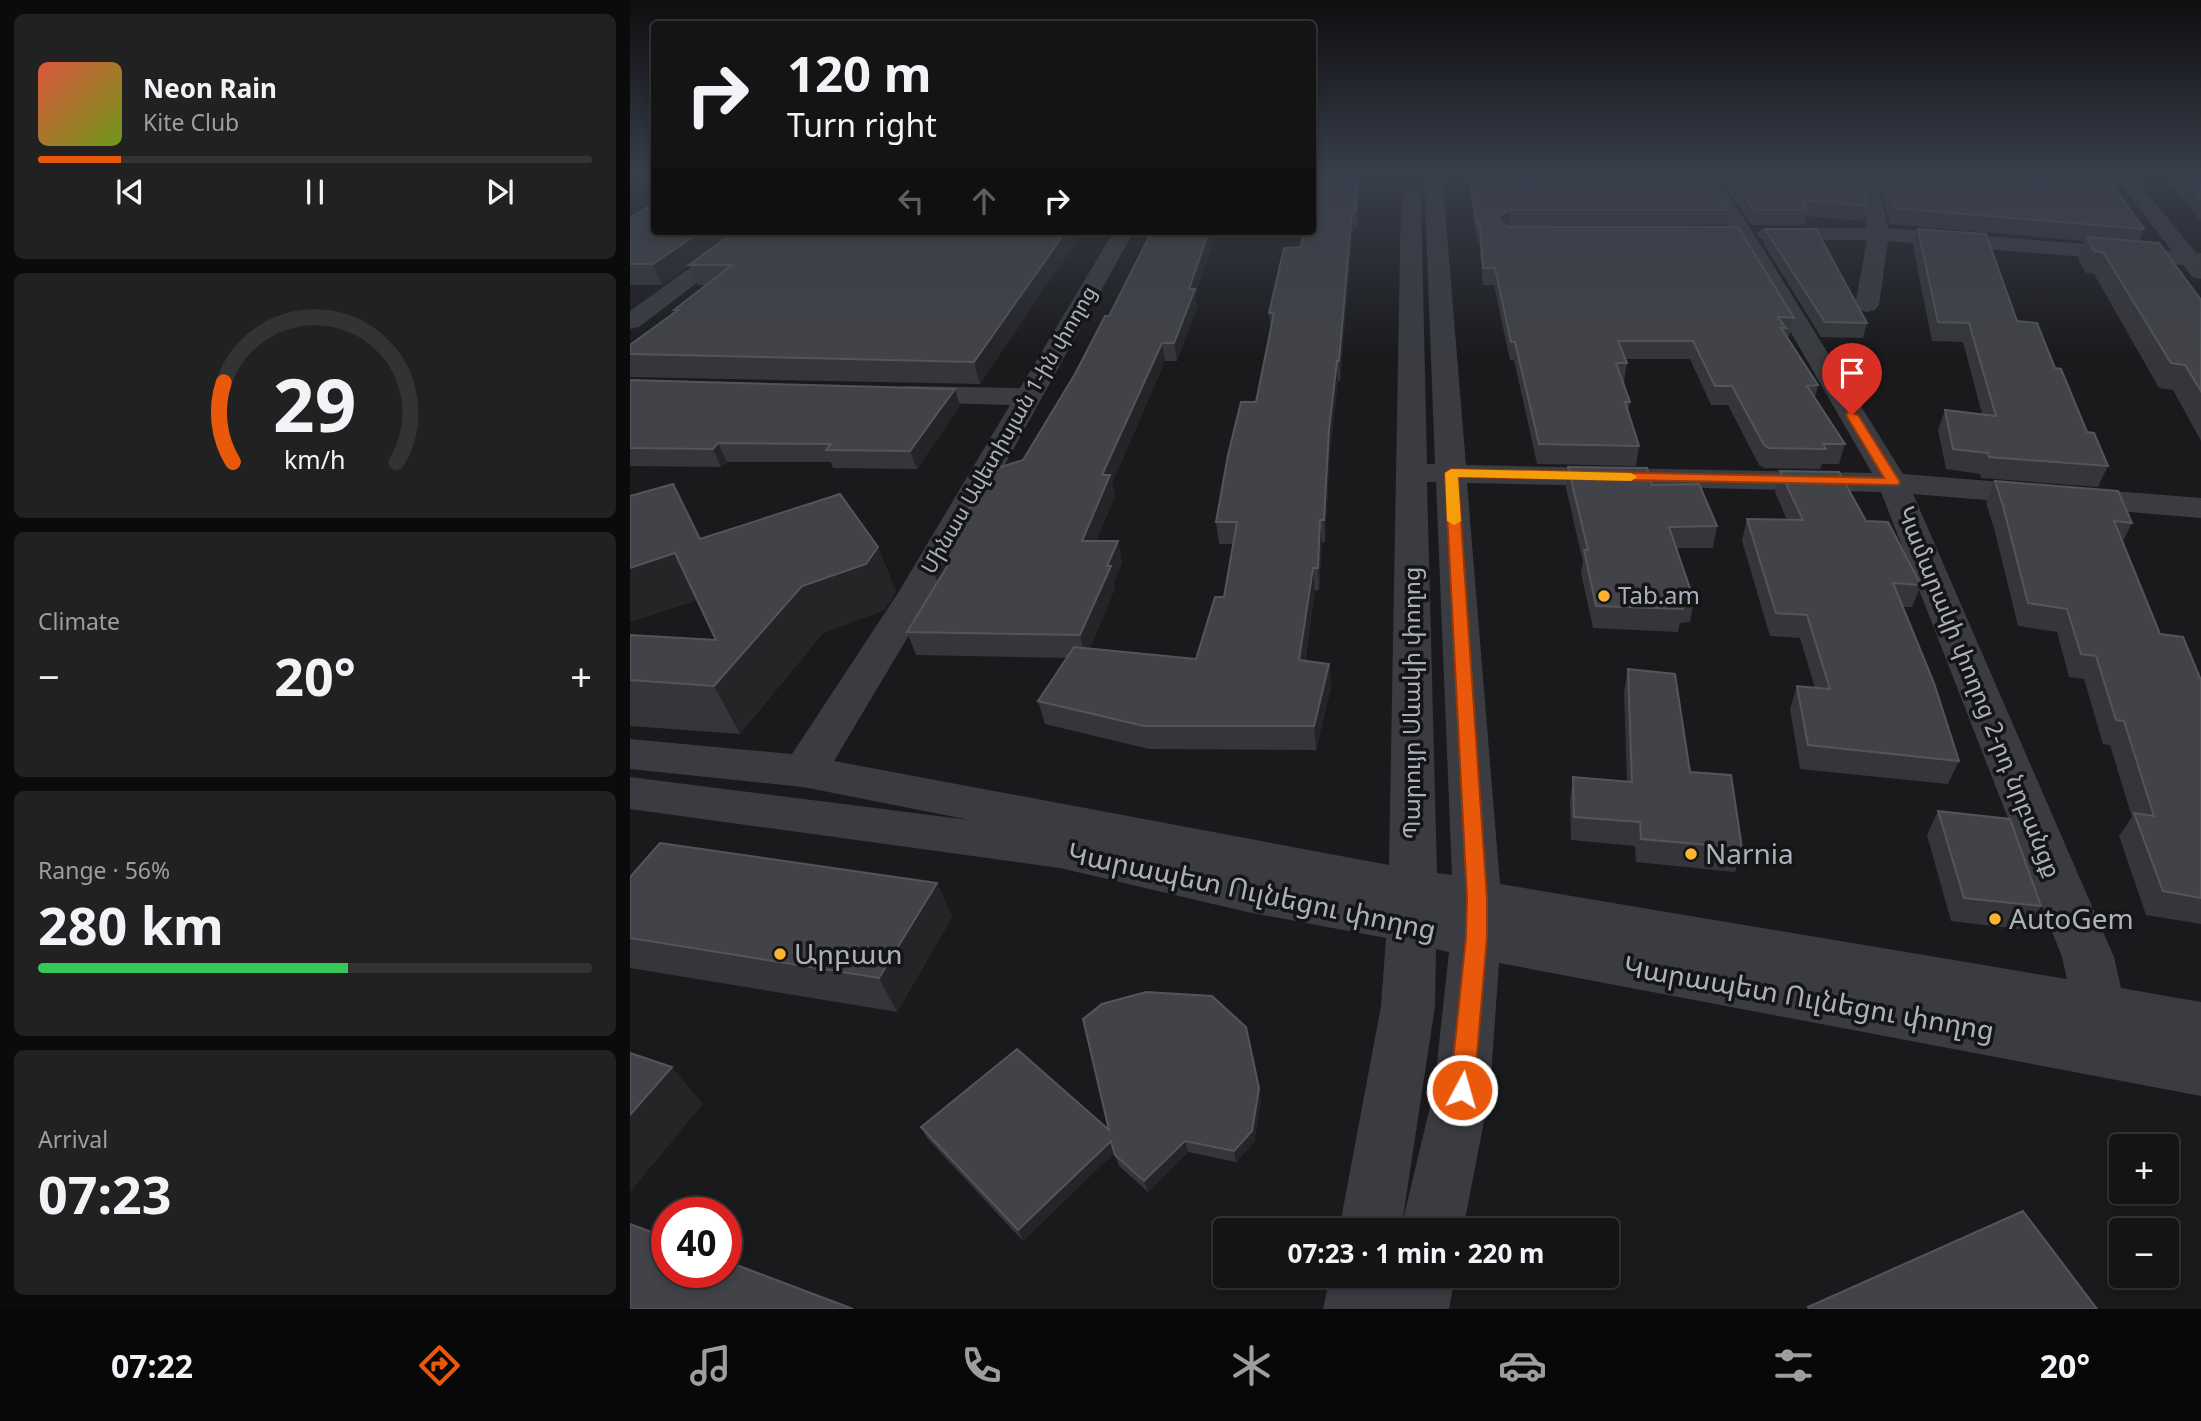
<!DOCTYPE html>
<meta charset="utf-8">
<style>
body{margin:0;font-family:"Noto Sans","Noto Sans Armenian",sans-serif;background:#212122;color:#f1f3f6;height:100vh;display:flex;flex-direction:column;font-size:26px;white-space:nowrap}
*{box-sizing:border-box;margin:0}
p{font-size:23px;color:#9d9ea0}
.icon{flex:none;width:38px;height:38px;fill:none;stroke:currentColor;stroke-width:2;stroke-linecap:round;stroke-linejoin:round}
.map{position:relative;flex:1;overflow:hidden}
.sheet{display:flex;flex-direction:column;gap:14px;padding:14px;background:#0b0b0c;width:630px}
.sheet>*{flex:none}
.top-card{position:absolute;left:21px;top:21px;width:665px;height:214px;border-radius:7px;box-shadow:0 4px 10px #0003,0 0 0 2px #333334;background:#141415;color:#f1f3f6;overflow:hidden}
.tools{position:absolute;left:1479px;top:1134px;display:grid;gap:14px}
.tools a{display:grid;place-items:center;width:70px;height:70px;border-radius:7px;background:#141415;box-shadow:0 4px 10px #0003,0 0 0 2px #333334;font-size:35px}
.speed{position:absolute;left:21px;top:1197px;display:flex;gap:14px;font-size:35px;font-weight:700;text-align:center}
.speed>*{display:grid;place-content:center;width:91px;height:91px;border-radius:50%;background:#141415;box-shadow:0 4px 10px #0003,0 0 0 2px #333334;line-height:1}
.speed .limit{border:10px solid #d22;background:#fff;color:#111}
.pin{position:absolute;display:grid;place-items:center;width:60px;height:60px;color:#fff;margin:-72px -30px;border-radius:50% 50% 50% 0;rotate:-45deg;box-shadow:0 0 7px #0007}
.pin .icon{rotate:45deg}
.me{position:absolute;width:77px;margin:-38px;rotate:6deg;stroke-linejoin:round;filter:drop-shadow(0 0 5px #0008)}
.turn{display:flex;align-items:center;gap:24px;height:147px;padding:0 21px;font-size:32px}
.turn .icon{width:91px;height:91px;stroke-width:2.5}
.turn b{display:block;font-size:49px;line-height:60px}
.lanes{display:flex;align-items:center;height:66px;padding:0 21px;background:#0003;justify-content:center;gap:35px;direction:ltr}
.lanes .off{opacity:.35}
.big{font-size:52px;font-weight:700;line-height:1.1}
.sheet .tile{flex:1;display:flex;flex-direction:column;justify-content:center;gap:10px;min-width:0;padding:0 24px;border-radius:10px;background:#212122}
.sheet .dial{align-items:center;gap:0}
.dial svg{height:182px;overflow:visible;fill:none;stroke:#333334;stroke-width:7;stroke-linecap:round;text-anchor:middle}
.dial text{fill:#f1f3f6;stroke:none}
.song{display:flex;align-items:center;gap:21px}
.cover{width:84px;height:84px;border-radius:10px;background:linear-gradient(135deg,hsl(10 70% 55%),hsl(80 70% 35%))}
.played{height:7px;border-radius:4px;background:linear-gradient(90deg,#ea580c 15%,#333334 15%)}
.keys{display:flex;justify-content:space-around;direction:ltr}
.heat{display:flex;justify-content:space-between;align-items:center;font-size:38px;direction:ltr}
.charge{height:10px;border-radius:5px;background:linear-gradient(90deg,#34c759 56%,#333334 0)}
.trip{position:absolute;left:583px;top:1218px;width:406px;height:70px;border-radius:7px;background:#141415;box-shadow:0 4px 10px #0003,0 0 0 2px #333334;font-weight:700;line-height:70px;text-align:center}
.dock{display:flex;height:112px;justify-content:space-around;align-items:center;background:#080808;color:#9d9ea0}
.dock .icon{width:49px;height:49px}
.dock .active{color:#ea580c}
.dock b{font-size:32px;color:#f1f3f6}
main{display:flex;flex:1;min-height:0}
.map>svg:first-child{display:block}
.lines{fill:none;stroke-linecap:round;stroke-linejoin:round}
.minor{fill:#3a3c41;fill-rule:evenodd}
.wall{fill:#36363a}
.shaded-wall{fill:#252528}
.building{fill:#424348;stroke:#53555a;stroke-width:2}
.route{fill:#ea580c;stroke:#983908;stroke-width:2}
.slow{fill:#f59e0b}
.poi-dot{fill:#feb330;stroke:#151517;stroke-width:2.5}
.labels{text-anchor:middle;stroke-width:7;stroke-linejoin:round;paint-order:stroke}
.far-street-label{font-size:21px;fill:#abb1bc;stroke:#151517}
.poi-label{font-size:24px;fill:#abb1bc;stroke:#151517;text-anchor:start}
.street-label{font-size:24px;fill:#abb1bc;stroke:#151517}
.near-poi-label{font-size:28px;fill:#abb1bc;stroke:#151517;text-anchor:start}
.near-street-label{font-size:28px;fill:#abb1bc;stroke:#151517}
</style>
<main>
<section class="sheet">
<div class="tile">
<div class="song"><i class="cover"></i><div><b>Neon Rain</b><p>Kite Club</p></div></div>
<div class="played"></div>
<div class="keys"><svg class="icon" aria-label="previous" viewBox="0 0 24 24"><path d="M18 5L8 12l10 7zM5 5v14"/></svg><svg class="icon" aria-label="pause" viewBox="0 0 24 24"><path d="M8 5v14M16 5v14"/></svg><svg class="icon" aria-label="next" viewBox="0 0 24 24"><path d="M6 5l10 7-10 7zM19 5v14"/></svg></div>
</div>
<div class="tile dial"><svg viewBox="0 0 100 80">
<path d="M14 69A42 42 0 1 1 86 69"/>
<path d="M14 69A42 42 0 0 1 10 34" stroke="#ea580c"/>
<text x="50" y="56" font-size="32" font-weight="700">29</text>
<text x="50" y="72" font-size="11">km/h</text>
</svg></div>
<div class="tile"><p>Climate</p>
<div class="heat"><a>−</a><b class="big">20°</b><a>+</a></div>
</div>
<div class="tile"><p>Range · 56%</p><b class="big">280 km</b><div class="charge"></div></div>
<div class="tile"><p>Arrival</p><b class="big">07:23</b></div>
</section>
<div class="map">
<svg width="1571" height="1309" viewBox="0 0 1571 1309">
<rect width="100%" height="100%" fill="#1a1a1c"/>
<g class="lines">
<!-- minor -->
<path class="minor" d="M 794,173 L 812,173 L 836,465 L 1242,473 L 1104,234 L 1065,173 L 1083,173 L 1124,234 L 1273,474 L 1571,498 L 1571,518 L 1283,494 L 1484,957 L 1491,988 L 1571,1002 L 1571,1096 L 869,963 L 860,1090 L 833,1230 L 709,1230 L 751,1006 L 756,938 L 617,912 L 430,868 L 0,809 L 0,777 L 340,820 L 173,787 L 0,769 L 0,739 L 162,754 L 268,593 L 380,405 L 277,402 L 267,400 L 263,394 L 267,388 L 277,386 L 390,388 L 484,231 L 504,231 L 304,593 L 204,761 L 759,865 L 771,196 L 781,190 L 791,196 L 797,464 L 805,464 ZM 797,482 L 806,482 L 822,875 L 807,873 ZM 837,483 L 1251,492 L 1432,957 L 1437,979 L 870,884 ZM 806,949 L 819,952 L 804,1090 L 772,1224 L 805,1006 Z
M 1228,173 L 1246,173 L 1258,228 L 1542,251 L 1482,173 L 1501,173 L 1566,253 L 1571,253 L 1571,279 L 1562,277 L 1553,265 L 1258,241 L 1249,305 L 1245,310 L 1237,312 L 1229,310 L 1225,305 L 1237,240 L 1137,240 L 1130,238 L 1127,234 L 1130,230 L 1137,228 L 1237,228 Z
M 111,231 L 135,231 L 9,327 L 0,329 L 0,311 Z
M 700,1276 L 825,1276 L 819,1309 L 693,1309 Z"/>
</g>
<!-- wall -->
<path class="wall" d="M 730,173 L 727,227 L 723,227 L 710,381 L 708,381 L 700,450 L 695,542 L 692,542 L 689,590 L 685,591 L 675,661 L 699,664 L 701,687 L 686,750 L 519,749 L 415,724 L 408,701 L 437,658 L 286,655 L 277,632 L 307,583 L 302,567 L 393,460 L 479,316 L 522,231 L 587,231 L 565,295 L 567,307 L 547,361 L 535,361 L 482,483 L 485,496 L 466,541 L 488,541 L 492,563 L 484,582 L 485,588 L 460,648 L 566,659 L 594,597 L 603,544 L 589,544 L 586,522 L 626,402 L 641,330 L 639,313 L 671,247 Z
M 851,173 L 1074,173 L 1098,210 L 1095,225 L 878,226 L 1164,318 L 1159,336 L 1156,336 L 1188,385 L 1185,397 L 1215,444 L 1209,464 L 1192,464 L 1190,469 L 1134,468 L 1129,465 L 1098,405 L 1081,405 L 1060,359 L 995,359 L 997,363 L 994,382 L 993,382 L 1000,402 L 998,412 L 1009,446 L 1006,466 L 907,464 L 884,360 L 880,360 L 864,285 L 853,285 L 849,241 L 847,241 L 840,193 L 840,178 L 852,178 Z
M 1086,173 L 1231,173 L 1237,206 L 1233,221 L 1176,216 L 1174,225 L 1121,225 Z
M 1247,173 L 1474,173 L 1514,229 L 1509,241 L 1571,300 L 1571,441 L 1543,390 L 1529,388 L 1464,274 L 1456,273 L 1448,259 L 1455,241 L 1260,224 Z
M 1531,173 L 1571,173 L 1571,221 Z
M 0,218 L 24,231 L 453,231 L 350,384 L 0,377 L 0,345 L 45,312 L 44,310 L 75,285 L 68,285 L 59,265 L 32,285 L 0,285 Z
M 1135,229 L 1237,323 L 1233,338 L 1191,337 L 1133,243 Z
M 1288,229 L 1387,321 L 1425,368 L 1457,432 L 1478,466 L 1468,487 L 1351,478 L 1350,474 L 1316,469 L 1308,430 L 1315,410 L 1352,414 L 1333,342 L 1302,341 L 1283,246 Z
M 0,380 L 330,406 L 287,469 L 203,468 L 201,462 L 97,462 L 91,467 L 0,466 Z
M 938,467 L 1022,485 L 1087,526 L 1083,548 L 1047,548 L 1064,600 L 1060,622 L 1050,623 L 1048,632 L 963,628 L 951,573 L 953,562 L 936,488 Z
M 1150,471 L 1236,521 L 1291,585 L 1282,607 L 1272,607 L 1329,761 L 1318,784 L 1170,769 L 1160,709 L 1167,686 L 1185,688 L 1170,638 L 1140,636 L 1112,541 L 1117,519 L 1157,520 L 1145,492 Z
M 1365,481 L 1502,523 L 1493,541 L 1530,634 L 1571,680 L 1571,924 L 1516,915 L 1489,836 L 1502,817 L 1480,745 L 1473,744 L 1454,679 L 1439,677 L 1427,632 L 1388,626 L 1364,528 L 1356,503 Z
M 0,496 L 70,539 L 248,547 L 266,592 L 254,610 L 193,633 L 110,734 L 0,726 L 0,635 L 86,640 L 67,600 L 0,622 Z
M 998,669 L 1060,772 L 1112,848 L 1105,872 L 1006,862 L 1005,846 L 941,840 L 940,800 L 943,777 L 997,781 L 994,692 Z
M 1308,811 L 1411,906 L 1397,930 L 1321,921 L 1297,835 Z
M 0,877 L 307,883 L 322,917 L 267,1012 L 0,968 Z
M 631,1099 L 624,1142 L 606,1162 L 558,1152 L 518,1192 L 489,1166 L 484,1153 L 393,1241 L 297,1138 L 291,1127 L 479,1130 Z"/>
<!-- shaded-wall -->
<path class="shaded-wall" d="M 728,173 L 730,173 L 727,227 L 726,211 Z
M 880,210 L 879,225 L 867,232 L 868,217 Z
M 722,211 L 723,227 L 710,381 L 709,361 Z
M 71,231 L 107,231 L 32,285 L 23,264 Z
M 436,231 L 453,231 L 350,384 L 344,362 Z
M 579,231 L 587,231 L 565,295 L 567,307 L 547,361 L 544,343 L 559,289 Z
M 532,343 L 535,361 L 482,483 L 485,496 L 457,563 L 452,541 L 472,475 Z
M 707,361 L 708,381 L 700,450 L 695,542 L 694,520 L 699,430 Z
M 325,389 L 330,406 L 287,469 L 280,451 Z
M 88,443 L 97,462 L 91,467 L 83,449 Z
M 690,520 L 692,542 L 689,590 L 688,568 Z
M 488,541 L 492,563 L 484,582 L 485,588 L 456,658 L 450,635 Z
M 248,547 L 266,592 L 254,610 L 193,633 L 110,734 L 84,686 L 172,586 Z
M 45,553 L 69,599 L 0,622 L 0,568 Z
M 321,560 L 310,589 L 302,567 Z
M 683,568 L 685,591 L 671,683 L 669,660 Z
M 699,664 L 701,687 L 686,750 L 684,726 Z
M 307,883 L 322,917 L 267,1012 L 249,978 Z
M 42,1067 L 73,1104 L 0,1192 L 0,1115 Z
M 629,1088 L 631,1099 L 624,1142 L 606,1162 L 604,1151 Z
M 481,1141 L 485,1152 L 393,1241 L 388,1230 Z
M 555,1141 L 558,1152 L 518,1192 L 514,1181 Z"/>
<!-- building -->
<path class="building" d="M 682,173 L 728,173 L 726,211 L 722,211 L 709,361 L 707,361 L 699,430 L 694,520 L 690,520 L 688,568 L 683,568 L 669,660 L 699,664 L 684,726 L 514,726 L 408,701 L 444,647 L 566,659 L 585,597 L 594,597 L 607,522 L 586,522 L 598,455 L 611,402 L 626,402 L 644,313 L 639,313 L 654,248 L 671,247 L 673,231 L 682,231 Z
M 854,173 L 1074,173 L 1098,210 L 880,210 L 868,217 L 871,224 L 880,227 L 1108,227 L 1164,318 L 1148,317 L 1156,328 L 1151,328 L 1188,385 L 1177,386 L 1215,444 L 1193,444 L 1196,449 L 1139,448 L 1134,445 L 1102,386 L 1085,386 L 1063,341 L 988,341 L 997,363 L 986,363 L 1000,402 L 995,402 L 1009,446 L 909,444 L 885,342 L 881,342 L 865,268 L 853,268 L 850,224 L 847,225 L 840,178 L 855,178 Z
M 1099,173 L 1231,173 L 1237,206 L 1172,200 L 1178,210 L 1124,210 Z
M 1254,173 L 1474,173 L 1514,229 L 1264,208 Z
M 1549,173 L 1571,173 L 1571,198 Z
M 24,203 L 24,231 L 71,231 L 23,264 L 0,264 L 0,218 Z
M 1135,229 L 1186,229 L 1237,323 L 1195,322 Z
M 1288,229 L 1356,234 L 1387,321 L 1407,323 L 1425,368 L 1431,369 L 1457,432 L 1464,433 L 1478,466 L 1359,457 L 1358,453 L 1323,449 L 1315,410 L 1366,416 L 1339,323 L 1308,322 Z
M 106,231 L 436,231 L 344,362 L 0,354 L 0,345 L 48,310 L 44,310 L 102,265 L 59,265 Z
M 522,231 L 579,231 L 559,289 L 565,289 L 544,343 L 532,343 L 472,475 L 480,475 L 452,541 L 488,541 L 477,566 L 481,566 L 450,635 L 277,632 L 321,560 L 302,567 L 364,469 L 393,460 L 445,374 L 475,316 L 479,316 Z
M 1457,237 L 1529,243 L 1571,300 L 1571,391 L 1555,365 L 1541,363 L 1473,252 L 1464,251 Z
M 0,380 L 325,389 L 280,451 L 196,450 L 201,444 L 88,443 L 83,449 L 0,448 Z
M 938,467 L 1017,468 L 1022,485 L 1069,484 L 1087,526 L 1039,527 L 1064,600 L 1049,600 L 1053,609 L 966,606 L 954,550 L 958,550 Z
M 1150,471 L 1209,472 L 1236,521 L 1258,522 L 1291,585 L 1263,583 L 1304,683 L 1329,761 L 1178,745 L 1167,686 L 1200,689 L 1177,615 L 1146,613 L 1117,519 L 1173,520 Z
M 1365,481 L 1488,491 L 1502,523 L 1484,521 L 1530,634 L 1553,637 L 1571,680 L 1571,898 L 1533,891 L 1504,813 L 1524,816 L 1494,721 L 1486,720 L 1466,656 L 1451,654 L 1437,609 L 1398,603 L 1373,506 Z
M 43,484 L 70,539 L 210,494 L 248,547 L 236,564 L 172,586 L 84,686 L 0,680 L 0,635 L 86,640 L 45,553 L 0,568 L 0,496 Z
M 998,669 L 1045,674 L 1060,772 L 1101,775 L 1112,848 L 1011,839 L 1010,822 L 944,817 L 943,777 L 1002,782 Z
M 1308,811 L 1380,819 L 1411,906 L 1334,898 Z
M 30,843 L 307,883 L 249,978 L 0,938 L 0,877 Z
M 516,992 L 582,996 L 616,1027 L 629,1088 L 622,1131 L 604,1151 L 555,1141 L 514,1181 L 485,1155 L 481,1141 L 388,1230 L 291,1127 L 387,1049 L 479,1130 L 453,1019 L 472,1004 Z
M 0,1053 L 42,1067 L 0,1115 Z
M 1393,1211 L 1467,1309 L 1179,1309 L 1178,1307 Z
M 0,1224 L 37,1238 L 37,1272 L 96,1272 L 96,1261 L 223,1309 L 0,1309 Z"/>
<!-- sky -->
<linearGradient id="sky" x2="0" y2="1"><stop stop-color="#0e0e0f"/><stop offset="0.49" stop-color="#383e4b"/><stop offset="1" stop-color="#383e4b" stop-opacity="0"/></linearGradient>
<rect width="1571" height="356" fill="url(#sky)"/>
<!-- route -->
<path class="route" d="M 1218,412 L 1228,415 L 1270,482 L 1268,485 L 828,477 L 857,898 L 857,937 L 844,1090 L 840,1098 L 832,1102 L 824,1098 L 820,1090 L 836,937 L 837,898 L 815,473 L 821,469 L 1254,478 L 1216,415 Z"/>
<!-- slow -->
<path class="slow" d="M 821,469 L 1001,473 L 1007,477 L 1001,481 L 828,477 L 831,521 L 824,525 L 817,521 L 815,473 Z"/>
<!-- markers -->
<g class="poi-dot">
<circle cx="974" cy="596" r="7"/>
<circle cx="1061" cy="854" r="7"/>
<circle cx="1365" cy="919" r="7"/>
<circle cx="150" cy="954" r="7"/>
</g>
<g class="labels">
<!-- far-street labels -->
<g class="far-street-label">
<text transform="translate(379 430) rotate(-60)" y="7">Մինաս Ավետիսյան 1-ին փողոց</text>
</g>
<!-- poi labels -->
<g class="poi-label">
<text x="988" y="604">Tab.am</text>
</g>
<!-- street labels -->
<g class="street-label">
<text transform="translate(1349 692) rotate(68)" y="8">Կամարակի փողոց 2-րդ նրբանցք</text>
<text transform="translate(782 703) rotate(-90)" y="8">Պարույր Սևակի փողոց</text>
</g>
<!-- near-poi labels -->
<g class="near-poi-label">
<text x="1075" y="864">Narnia</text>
<text x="1379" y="929">AutoGem</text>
<text x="164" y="964">Արբատ</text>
</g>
<!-- near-street labels -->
<g class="near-street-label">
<text transform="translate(622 891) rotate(12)" y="10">Կարապետ Ուլնեցու փողոց</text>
<text transform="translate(1179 998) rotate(10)" y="10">Կարապետ Ուլնեցու փողոց</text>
</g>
</g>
</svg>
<div class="tools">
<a>+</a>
<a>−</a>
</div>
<div class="speed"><div class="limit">40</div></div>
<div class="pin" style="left:1222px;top:415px;background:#d93025"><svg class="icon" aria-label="arrive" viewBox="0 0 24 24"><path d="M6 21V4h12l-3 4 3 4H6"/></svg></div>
<svg class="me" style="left:832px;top:1090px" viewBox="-20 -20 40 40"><circle r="17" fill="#ea580c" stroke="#fff" stroke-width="3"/><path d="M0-11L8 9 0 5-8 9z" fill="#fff"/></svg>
<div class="trip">07:23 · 1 min · 220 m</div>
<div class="top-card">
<div class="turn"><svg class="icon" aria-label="right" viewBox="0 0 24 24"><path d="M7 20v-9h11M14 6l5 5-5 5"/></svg><div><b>120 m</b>Turn right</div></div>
<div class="lanes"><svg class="icon off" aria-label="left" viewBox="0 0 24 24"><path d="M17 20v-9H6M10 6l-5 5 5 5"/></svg><svg class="icon off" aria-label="ahead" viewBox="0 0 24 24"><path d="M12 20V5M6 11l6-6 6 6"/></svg><svg class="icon" aria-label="right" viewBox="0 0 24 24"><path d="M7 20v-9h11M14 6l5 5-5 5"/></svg></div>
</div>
</div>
</main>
<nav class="dock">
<b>07:22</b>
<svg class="icon active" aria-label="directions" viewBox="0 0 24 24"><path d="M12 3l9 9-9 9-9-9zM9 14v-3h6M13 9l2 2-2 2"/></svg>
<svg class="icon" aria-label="music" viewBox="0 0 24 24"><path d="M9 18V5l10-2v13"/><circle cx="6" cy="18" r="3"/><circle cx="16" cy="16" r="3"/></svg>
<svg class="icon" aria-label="phone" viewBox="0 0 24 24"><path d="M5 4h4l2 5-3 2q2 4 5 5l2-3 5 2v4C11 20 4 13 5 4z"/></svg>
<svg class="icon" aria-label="climate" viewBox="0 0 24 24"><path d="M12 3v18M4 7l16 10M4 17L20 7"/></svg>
<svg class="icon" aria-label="car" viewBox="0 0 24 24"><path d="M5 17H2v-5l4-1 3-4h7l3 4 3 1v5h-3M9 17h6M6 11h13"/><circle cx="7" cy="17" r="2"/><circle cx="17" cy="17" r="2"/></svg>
<svg class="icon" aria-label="filters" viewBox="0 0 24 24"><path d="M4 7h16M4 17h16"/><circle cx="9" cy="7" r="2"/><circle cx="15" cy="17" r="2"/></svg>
<b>20°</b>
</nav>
